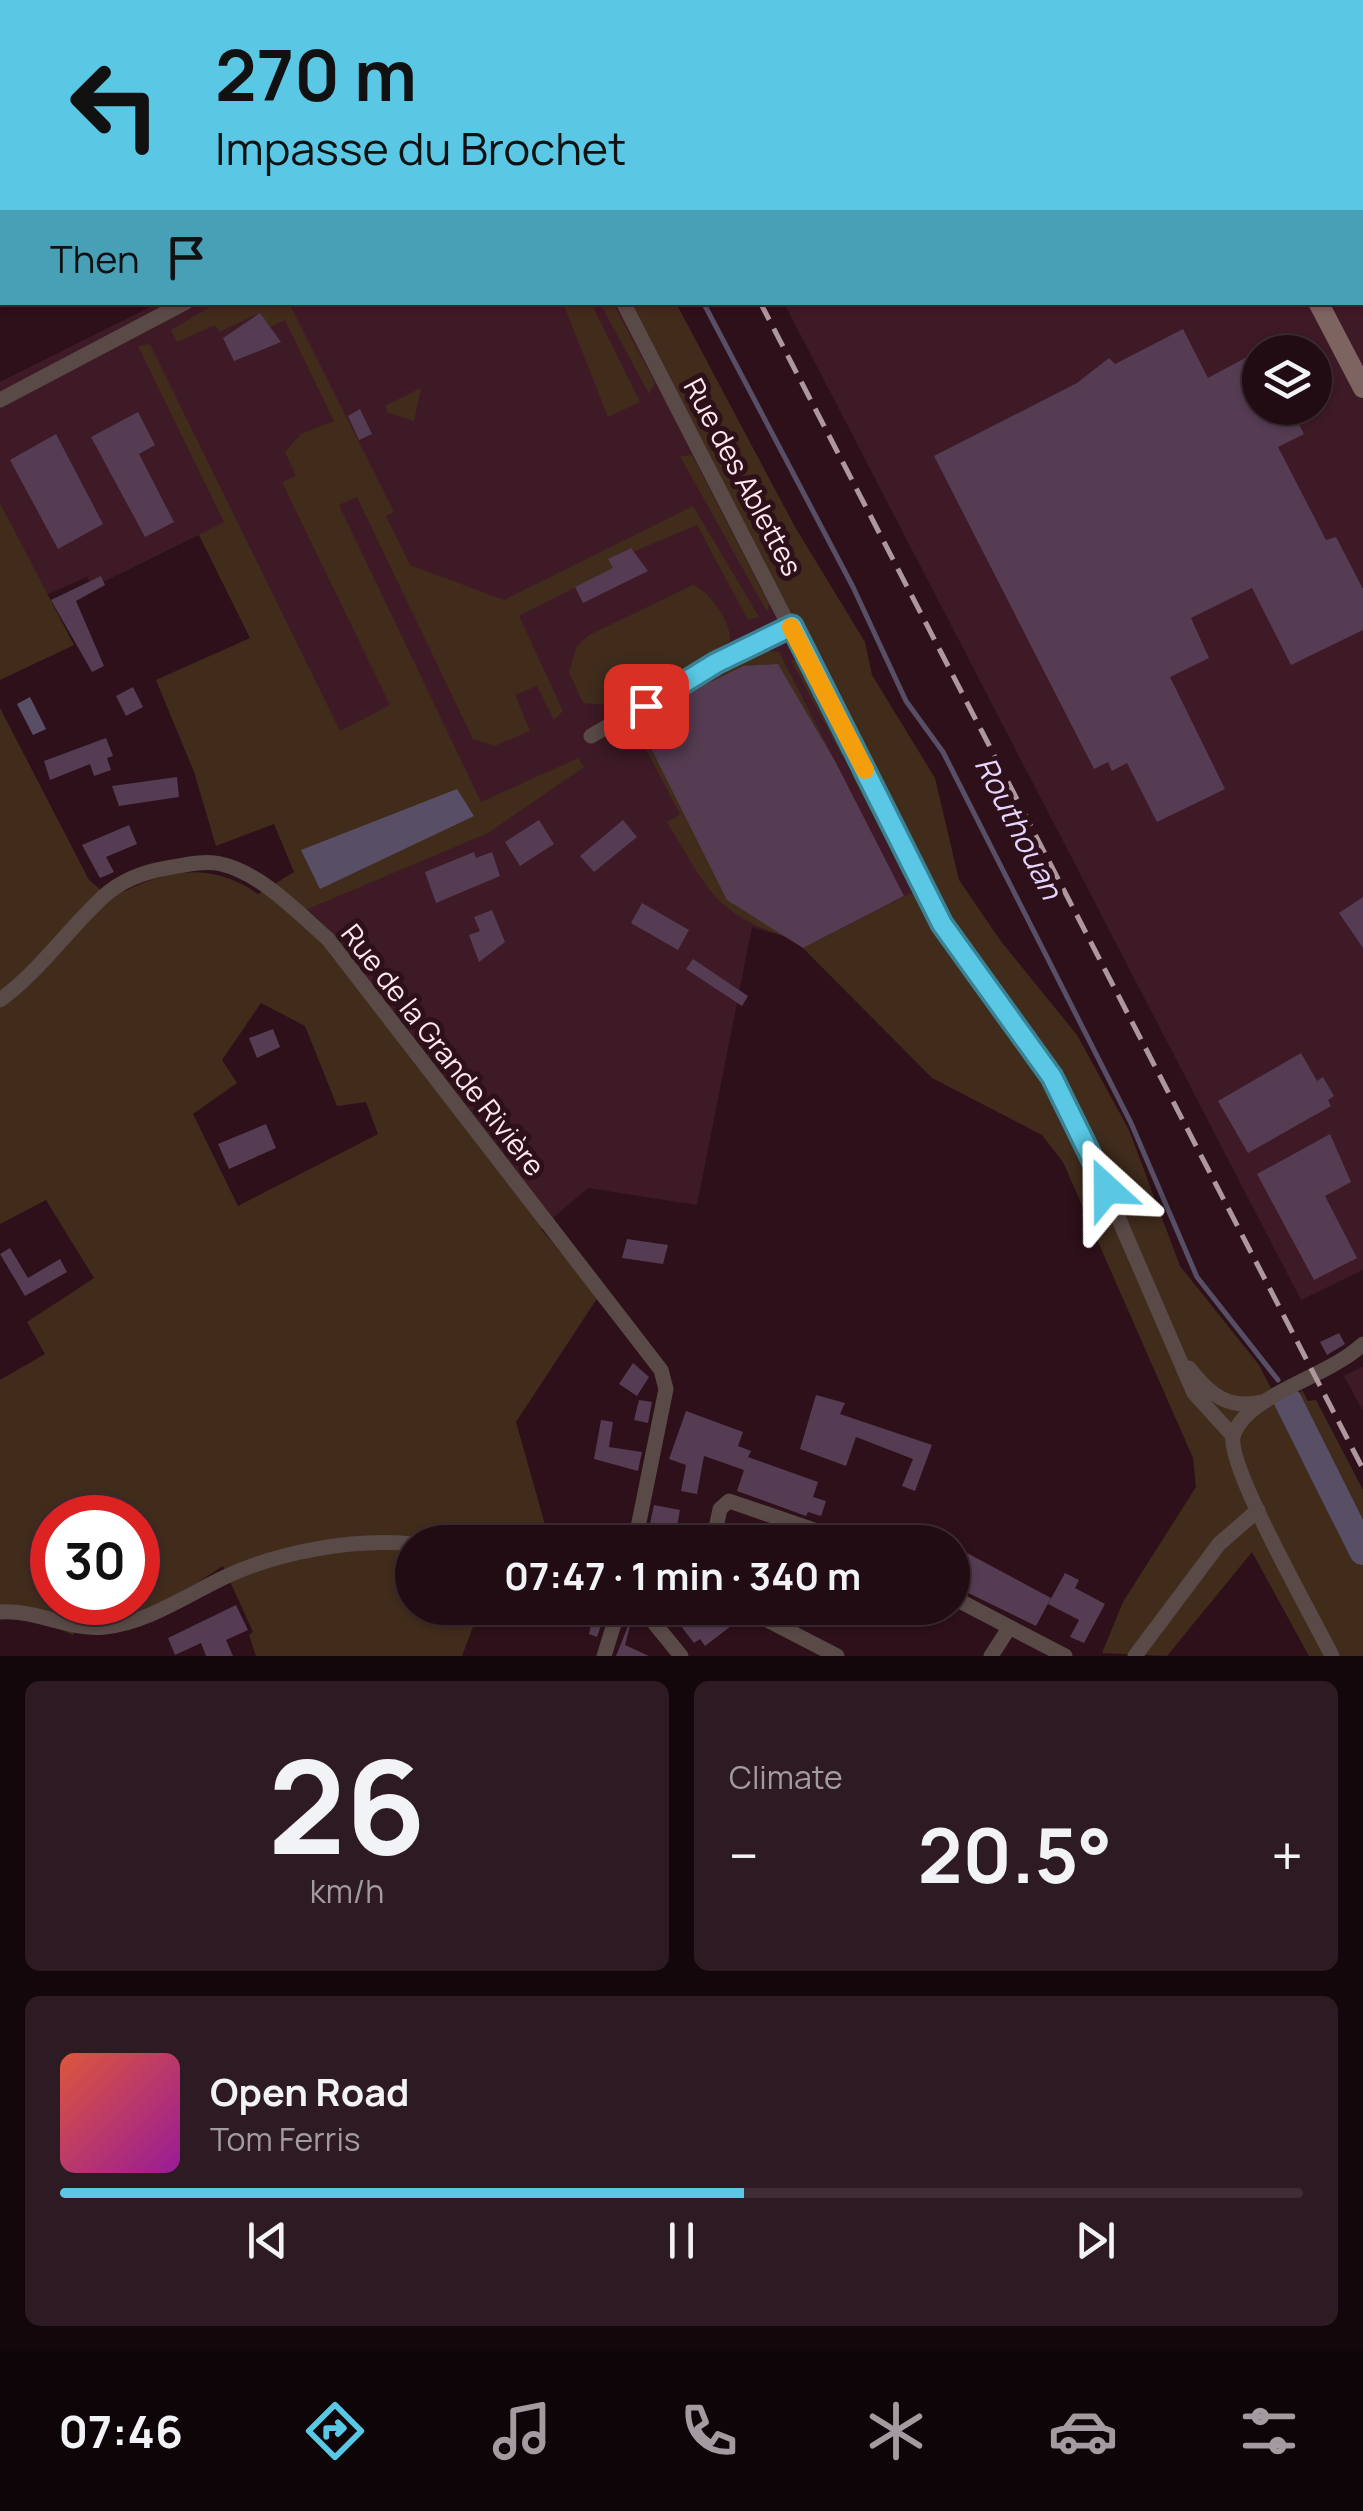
<!DOCTYPE html>
<meta charset="utf-8">
<style>
body{margin:0;font-family:Manrope,sans-serif;background:#2e1a22;color:#f1f3f6;height:100vh;display:flex;flex-direction:column;font-size:38px;white-space:nowrap}
*{box-sizing:border-box;margin:0}
p{font-size:32px;color:#a29ba0}
.icon{flex:none;width:55px;height:55px;fill:none;stroke:currentColor;stroke-width:2;stroke-linecap:round;stroke-linejoin:round}
.map{position:relative;height:1656px;overflow:hidden}
.panel{display:flex;flex-direction:column;gap:25px;padding:25px;background:#13070b;flex:1}
.panel>*{flex:none}
.guide{position:absolute;left:0px;top:0px;width:1365px;height:305px;box-shadow:0 2px 8px #0004,0 0 0 2px #3f2c34;background:#5ac8e5;color:#111;overflow:hidden}
.fabs{position:absolute;left:1242px;top:335px;display:grid;gap:20px}
.fabs a{display:grid;place-items:center;width:90px;height:90px;border-radius:50%;background:#220c14;box-shadow:0 2px 8px #0004,0 0 0 2px #3f2c34;font-size:50px}
.speed{position:absolute;left:30px;top:1495px;display:flex;gap:20px;font-size:50px;font-weight:700;text-align:center}
.speed>*{display:grid;place-content:center;width:130px;height:130px;border-radius:50%;background:#220c14;box-shadow:0 2px 8px #0004,0 0 0 2px #3f2c34;line-height:1}
.speed .limit{border:15px solid #d22;background:#fff;color:#111}
.pin{position:absolute;display:grid;place-items:center;width:85px;height:85px;color:#fff;margin:-42px;border-radius:20px;box-shadow:0 5px 15px #0006}
.me{position:absolute;width:110px;margin:-55px;rotate:336deg;stroke-linejoin:round;filter:drop-shadow(0 0 8px #0008)}
.turn{display:flex;align-items:center;gap:35px;height:210px;padding:0 50px;font-size:45px}
.turn .icon{width:130px;height:130px;stroke-width:2.5}
.turn b{display:block;font-size:70px;line-height:85px}
.then{display:flex;align-items:center;height:95px;padding:0 50px;background:#0003;gap:20px;font-size:38px}
.big{font-size:75px;font-weight:700;line-height:1.1}
.panel .widget{flex:1;display:flex;flex-direction:column;justify-content:center;gap:15px;min-width:0;padding:0 35px;border-radius:15px;background:#2e1a22}
.panel .dial{align-items:center;gap:0}
.dial b{font-size:130px;line-height:1}
.song{display:flex;align-items:center;gap:30px}
.cover{width:120px;height:120px;border-radius:15px;background:linear-gradient(135deg,hsl(10 70% 55%),hsl(300 70% 35%))}
.played{height:10px;border-radius:5px;background:linear-gradient(90deg,#5ac8e5 55%,#3f2c34 55%)}
.keys{display:flex;justify-content:space-around;direction:ltr}
.heat{display:flex;justify-content:space-between;align-items:center;font-size:55px;direction:ltr}
.panel .tiles{flex:1;display:grid;gap:25px;grid-template-columns:1fr 1fr}
.widget:last-child{grid-column:span 2}
.trip{position:absolute;left:395px;top:1525px;width:575px;height:100px;border-radius:50px;background:#220c14;box-shadow:0 2px 8px #0004,0 0 0 2px #3f2c34;font-weight:700;line-height:100px;text-align:center}
.tabs{display:flex;height:160px;justify-content:space-around;align-items:center;background:#0e0508;color:#a29ba0}
.tabs .icon{width:70px;height:70px}
.tabs .current{color:#5ac8e5}
.tabs b{font-size:45px;color:#f1f3f6}
.map>svg:first-child{display:block}
.built{fill:#3d1a26;fill-rule:evenodd}
.green{fill:#412c1c;fill-rule:evenodd}
.water{fill:#584f67}
.lines{fill:none;stroke-linecap:round;stroke-linejoin:round}
.stream{stroke:#584f67;stroke-width:5}
.river{stroke:#584f67;stroke-width:28}
.building{fill:#553c52}
.street{stroke:#594a47;stroke-width:15}
.secondary{stroke:#7d6460;stroke-width:20}
.rail{stroke:#af979e;stroke-width:5;stroke-dasharray:20 10;stroke-linecap:butt}
.route-casing{stroke:#3a8295;stroke-width:25}
.route{stroke:#5ac8e5;stroke-width:18}
.slow{stroke:#f59e0b;stroke-width:18}
.labels{text-anchor:middle;stroke-width:10;stroke-linejoin:round;paint-order:stroke}
.street-label{font-size:28px;fill:#fee9ee;stroke:#2d101a}
.water-label{font-size:30px;font-style:italic;fill:#e6d6fe;stroke:#2d101a}
</style>
<div class="map">
<svg width="1363" height="1656" viewBox="0 0 1363 1656">
<rect width="100%" height="100%" fill="#2d101a"/>
<!-- built -->
<path class="built" d="M 633,0 L 1363,0 L 1363,1270 L 1301,1300 L 784,303 L 1362,302 L 1362,2 ZM 1260,352 L 1315,352 L 1315,408 L 1260,408 Z
M 158,303 L 632,303 L 930,885 L 803,948 L 793,939 L 752,927 L 697,1205 L 588,1188 L 553,1218 L 425,1052 L 306,910 L 487,833 L 452,765 L 340,799 L 285,709 L 199,535 L 93,587 L 87,577 L 46,595 L 0,503 L 0,382 Z
M 1363,1366 L 1363,1411 L 1344,1376 Z"/>
<!-- green -->
<path class="green" d="M 217,303 L 289,303 L 394,512 L 386,516 L 410,565 L 504,600 L 693,506 L 759,617 L 748,620 L 697,525 L 633,552 L 630,548 L 609,559 L 613,568 L 519,616 L 563,711 L 554,720 L 537,686 L 515,695 L 530,731 L 495,746 L 473,739 L 357,497 L 339,505 L 481,802 L 578,758 L 584,767 L 488,833 L 306,910 L 425,1052 L 553,1218 L 541,1229 L 598,1297 L 516,1422 L 550,1542 L 412,1542 L 412,1608 L 480,1608 L 462,1656 L 256,1656 L 249,1635 L 253,1632 L 223,1566 L 170,1600 L 110,1620 L 81,1617 L 73,1635 L 28,1615 L 0,1618 L 0,1380 L 45,1354 L 27,1322 L 94,1278 L 46,1200 L 0,1224 L 0,708 L 89,880 L 111,898 C 163,871 207,859 258,894 L 294,872 L 274,824 L 216,846 L 194,772 L 156,680 L 250,638 L 199,535 L 224,522 L 138,346 L 150,344 L 340,731 L 390,705 L 282,482 L 296,476 L 285,452 L 301,434 L 334,421 L 285,320 L 268,328 L 260,313 L 219,332 L 215,325 L 177,342 L 171,330 ZM 261,1003 L 305,1026 L 337,1106 L 366,1102 L 378,1134 L 238,1206 L 193,1114 L 237,1083 L 222,1060 ZM 52,1518 L 138,1518 L 138,1602 L 52,1602 Z
M 563,303 L 591,303 L 640,402 L 608,417 Z
M 600,303 L 613,303 L 655,383 L 649,394 Z
M 632,303 L 676,303 L 795,527 L 865,642 L 872,675 L 935,778 L 959,880 L 1000,940 L 1077,1035 L 1129,1130 L 1180,1266 L 1259,1365 L 1282,1410 L 1302,1390 L 1308,1401 L 1316,1400 L 1363,1490 L 1363,1656 L 1309,1656 L 1252,1552 L 1167,1656 L 1102,1653 L 1123,1602 L 1196,1487 L 1193,1458 L 1063,1162 L 1042,1135 L 932,1078 L 803,948 L 913,892 L 851,774 L 855,772 L 917,890 L 930,885 Z
M 421,388 L 414,421 L 387,412 L 385,406 Z
M 692,455 L 769,604 L 767,612 L 680,456 Z
M 0,503 L 74,645 L 0,680 Z
M 693,585 C 710,591 732,624 730,641 L 623,706 L 583,703 L 569,672 L 577,646 L 589,635 Z
M 756,650 L 779,652 L 835,761 L 791,686 L 772,680 L 793,939 C 714,915 708,889 667,822 L 680,814 L 636,730 L 638,723 L 671,695 Z
M 791,660 L 796,660 L 847,753 L 842,756 Z"/>
<!-- water -->
<path class="water" d="M 30,697 L 46,729 L 33,735 L 17,704 Z
M 457,789 L 474,816 L 320,889 L 301,850 Z"/>
<g class="lines">
<!-- stream -->
<path class="stream" d="M 537,0 L 539,2
M 703,302 L 853,587 L 906,701 L 943,752 L 1131,1123 L 1197,1277 L 1278,1380"/>
<!-- river -->
<path class="river" d="M 1288,1401 L 1363,1551"/>
</g>
<!-- building -->
<path class="building" d="M 260,313 L 281,342 L 234,361 L 223,338 Z
M 1183,329 L 1208,378 L 1260,350 L 1260,408 L 1290,408 L 1304,434 L 1278,447 L 1326,540 L 1336,537 L 1363,589 L 1363,630 L 1291,665 L 1252,588 L 1191,618 L 1209,658 L 1170,677 L 1225,789 L 1157,822 L 1127,763 L 1112,771 L 1108,762 L 1094,769 L 934,456 L 1077,383 L 1109,358 L 1115,364 Z
M 360,409 L 372,434 L 359,440 L 348,416 Z
M 138,412 L 155,445 L 139,454 L 174,522 L 145,537 L 91,437 Z
M 56,434 L 103,524 L 58,549 L 10,460 Z
M 631,548 L 648,571 L 583,603 L 575,587 L 613,568 L 608,559 Z
M 101,576 L 105,585 L 76,601 L 104,666 L 92,672 L 51,600 Z
M 778,664 L 835,761 L 904,896 L 803,948 L 727,900 L 642,730 L 688,693 L 743,666 Z
M 133,687 L 143,707 L 126,716 L 116,696 Z
M 106,738 L 113,756 L 107,758 L 111,770 L 94,776 L 90,764 L 50,780 L 44,761 Z
M 177,777 L 179,797 L 119,806 L 112,786 Z
M 539,820 L 554,844 L 520,866 L 505,842 Z
M 623,820 L 637,837 L 594,872 L 580,856 Z
M 129,825 L 137,844 L 106,857 L 114,872 L 100,878 L 82,845 Z
M 474,852 L 476,858 L 492,852 L 500,876 L 436,903 L 425,872 Z
M 1363,897 L 1363,948 L 1339,913 Z
M 642,903 L 689,930 L 678,950 L 631,923 Z
M 492,910 L 505,942 L 479,962 L 469,935 L 480,931 L 474,917 Z
M 693,959 L 748,996 L 742,1006 L 686,969 Z
M 273,1029 L 280,1047 L 257,1058 L 249,1038 Z
M 1301,1053 L 1317,1081 L 1323,1077 L 1334,1096 L 1328,1100 L 1331,1106 L 1248,1153 L 1218,1101 Z
M 266,1124 L 276,1148 L 229,1169 L 218,1144 Z
M 1330,1134 L 1351,1182 L 1325,1196 L 1357,1258 L 1314,1280 L 1257,1174 Z
M 627,1239 L 668,1245 L 663,1264 L 622,1258 Z
M 10,1248 L 28,1278 L 60,1259 L 67,1272 L 25,1296 L 0,1254 Z
M 1339,1333 L 1345,1344 L 1327,1355 L 1320,1342 Z
M 633,1363 L 649,1377 L 637,1396 L 619,1384 Z
M 816,1395 L 845,1403 L 840,1414 L 932,1445 L 915,1491 L 902,1486 L 913,1459 L 856,1437 L 846,1466 L 800,1449 Z
M 639,1400 L 652,1402 L 648,1423 L 634,1420 Z
M 686,1411 L 743,1432 L 738,1446 L 751,1451 L 748,1457 L 818,1482 L 813,1497 L 826,1501 L 821,1516 L 808,1512 L 806,1516 L 737,1491 L 744,1470 L 704,1456 L 697,1494 L 681,1491 L 686,1465 L 669,1459 Z
M 601,1420 L 613,1422 L 609,1447 L 642,1452 L 638,1471 L 594,1459 Z
M 654,1505 L 680,1510 L 674,1542 L 646,1542 Z
M 952,1545 L 1051,1598 L 1036,1626 L 952,1585 Z
M 1065,1573 L 1079,1580 L 1075,1588 L 1105,1604 L 1084,1643 L 1070,1637 L 1079,1620 L 1048,1604 Z
M 236,1605 L 248,1630 L 226,1640 L 233,1656 L 206,1656 L 201,1643 L 175,1655 L 168,1638 Z
M 545,1608 L 607,1608 L 597,1637 L 589,1634 L 591,1625 Z
M 667,1608 L 690,1608 L 704,1625 L 724,1609 L 735,1623 L 705,1646 L 700,1639 L 694,1643 Z
M 633,1614 L 625,1645 L 649,1656 L 616,1656 Z"/>
<g class="lines">
<!-- street -->
<path class="street" d="M 370,0 L 374,2
M 623,302 L 942,924 L 1028,1041 L 1076,1120 L 1194,1393 L 1233,1436
M 0,400 L 186,302
M 591,736 L 716,663 L 792,626
M 0,1000 C 41,970 67,930 104,896 C 122,880 143,872 167,868 C 184,865 204,860 221,864 C 261,873 298,913 328,939 L 661,1370 L 666,1389 L 635,1542
M 1189,1368 C 1209,1394 1228,1410 1262,1402
M 713,1542 L 720,1509 L 729,1501 L 849,1542
M 952,1597 L 1065,1656
M 642,1608 L 681,1656
M 744,1608 L 837,1656
M 0,1612 C 36,1609 70,1631 105,1627 C 149,1622 187,1595 225,1577 C 278,1552 354,1538 412,1544
M 604,1656 L 619,1608
M 991,1656 L 1009,1628
M 1135,1656 L 1219,1544 L 1258,1510
M 1332,1656 C 1314,1619 1228,1469 1233,1437 C 1235,1428 1243,1418 1250,1412 C 1284,1384 1331,1373 1363,1344"/>
<!-- secondary -->
<path class="secondary" d="M 1163,0 L 1164,2
M 1318,302 L 1363,388"/>
<!-- rail -->
<path class="rail" d="M 603,0 L 604,2
M 760,302 L 1363,1469"/>
</g>
<g class="lines">
<defs>
<path id="route" d="M 646,706 L 716,663 L 792,626 L 942,924 L 1052,1077 L 1107,1189"/>
</defs>
<!-- route casing -->
<use href="#route" class="route-casing"/>
<!-- route -->
<use href="#route" class="route"/>
<!-- slow -->
<path class="slow" d="M 791,627 L 865,770"/>
</g>
<g class="labels">
<!-- street labels -->
<g class="street-label">
<text transform="translate(743 477) rotate(62)" y="10">Rue des Ablettes</text>
<text transform="translate(443 1050) rotate(52)" y="10">Rue de la Grande Rivière</text>
</g>
<!-- water labels -->
<g class="water-label">
<text transform="translate(1018 828) rotate(63)" y="10">Routhouan</text>
</g>
</g>
</svg>
<div class="fabs">
<a><svg class="icon" aria-label="layers" viewBox="0 0 24 24"><path d="M12 4l9 5-9 5-9-5zM3 14l9 5 9-5"/></svg></a>
</div>
<div class="speed"><div class="limit">30</div></div>
<div class="pin" style="left:646px;top:706px;background:#d93025"><svg class="icon" aria-label="arrive" viewBox="0 0 24 24"><path d="M6 21V4h12l-3 4 3 4H6"/></svg></div>
<svg class="me" style="left:1107px;top:1189px" viewBox="-20 -20 40 40"><path d="M0-17L14 15 0 8-14 15z" fill="#5ac8e5" stroke="#fff" stroke-width="4"/></svg>
<div class="trip">07:47 · 1 min · 340 m</div>
<div class="guide">
<div class="turn"><svg class="icon" aria-label="left" viewBox="0 0 24 24"><path d="M17 20v-9H6M10 6l-5 5 5 5"/></svg><div><b>270 m</b>Impasse du Brochet</div></div>
<div class="then">Then<svg class="icon" aria-label="arrive" viewBox="0 0 24 24"><path d="M6 21V4h12l-3 4 3 4H6"/></svg></div>
</div>
</div>
<section class="panel">
<div class="tiles">
<div class="widget dial"><b>26</b><p>km/h</p></div>
<div class="widget"><p>Climate</p>
<div class="heat"><a>−</a><b class="big">20.5°</b><a>+</a></div>
</div>
<div class="widget">
<div class="song"><i class="cover"></i><div><b>Open Road</b><p>Tom Ferris</p></div></div>
<div class="played"></div>
<div class="keys"><svg class="icon" aria-label="previous" viewBox="0 0 24 24"><path d="M18 5L8 12l10 7zM5 5v14"/></svg><svg class="icon" aria-label="pause" viewBox="0 0 24 24"><path d="M8 5v14M16 5v14"/></svg><svg class="icon" aria-label="next" viewBox="0 0 24 24"><path d="M6 5l10 7-10 7zM19 5v14"/></svg></div>
</div>
</div>
</section>
<nav class="tabs">
<b>07:46</b>
<svg class="icon current" aria-label="directions" viewBox="0 0 24 24"><path d="M12 3l9 9-9 9-9-9zM9 14v-3h6M13 9l2 2-2 2"/></svg>
<svg class="icon" aria-label="music" viewBox="0 0 24 24"><path d="M9 18V5l10-2v13"/><circle cx="6" cy="18" r="3"/><circle cx="16" cy="16" r="3"/></svg>
<svg class="icon" aria-label="phone" viewBox="0 0 24 24"><path d="M5 4h4l2 5-3 2q2 4 5 5l2-3 5 2v4C11 20 4 13 5 4z"/></svg>
<svg class="icon" aria-label="climate" viewBox="0 0 24 24"><path d="M12 3v18M4 7l16 10M4 17L20 7"/></svg>
<svg class="icon" aria-label="car" viewBox="0 0 24 24"><path d="M5 17H2v-5l4-1 3-4h7l3 4 3 1v5h-3M9 17h6M6 11h13"/><circle cx="7" cy="17" r="2"/><circle cx="17" cy="17" r="2"/></svg>
<svg class="icon" aria-label="filters" viewBox="0 0 24 24"><path d="M4 7h16M4 17h16"/><circle cx="9" cy="7" r="2"/><circle cx="15" cy="17" r="2"/></svg>
</nav>
